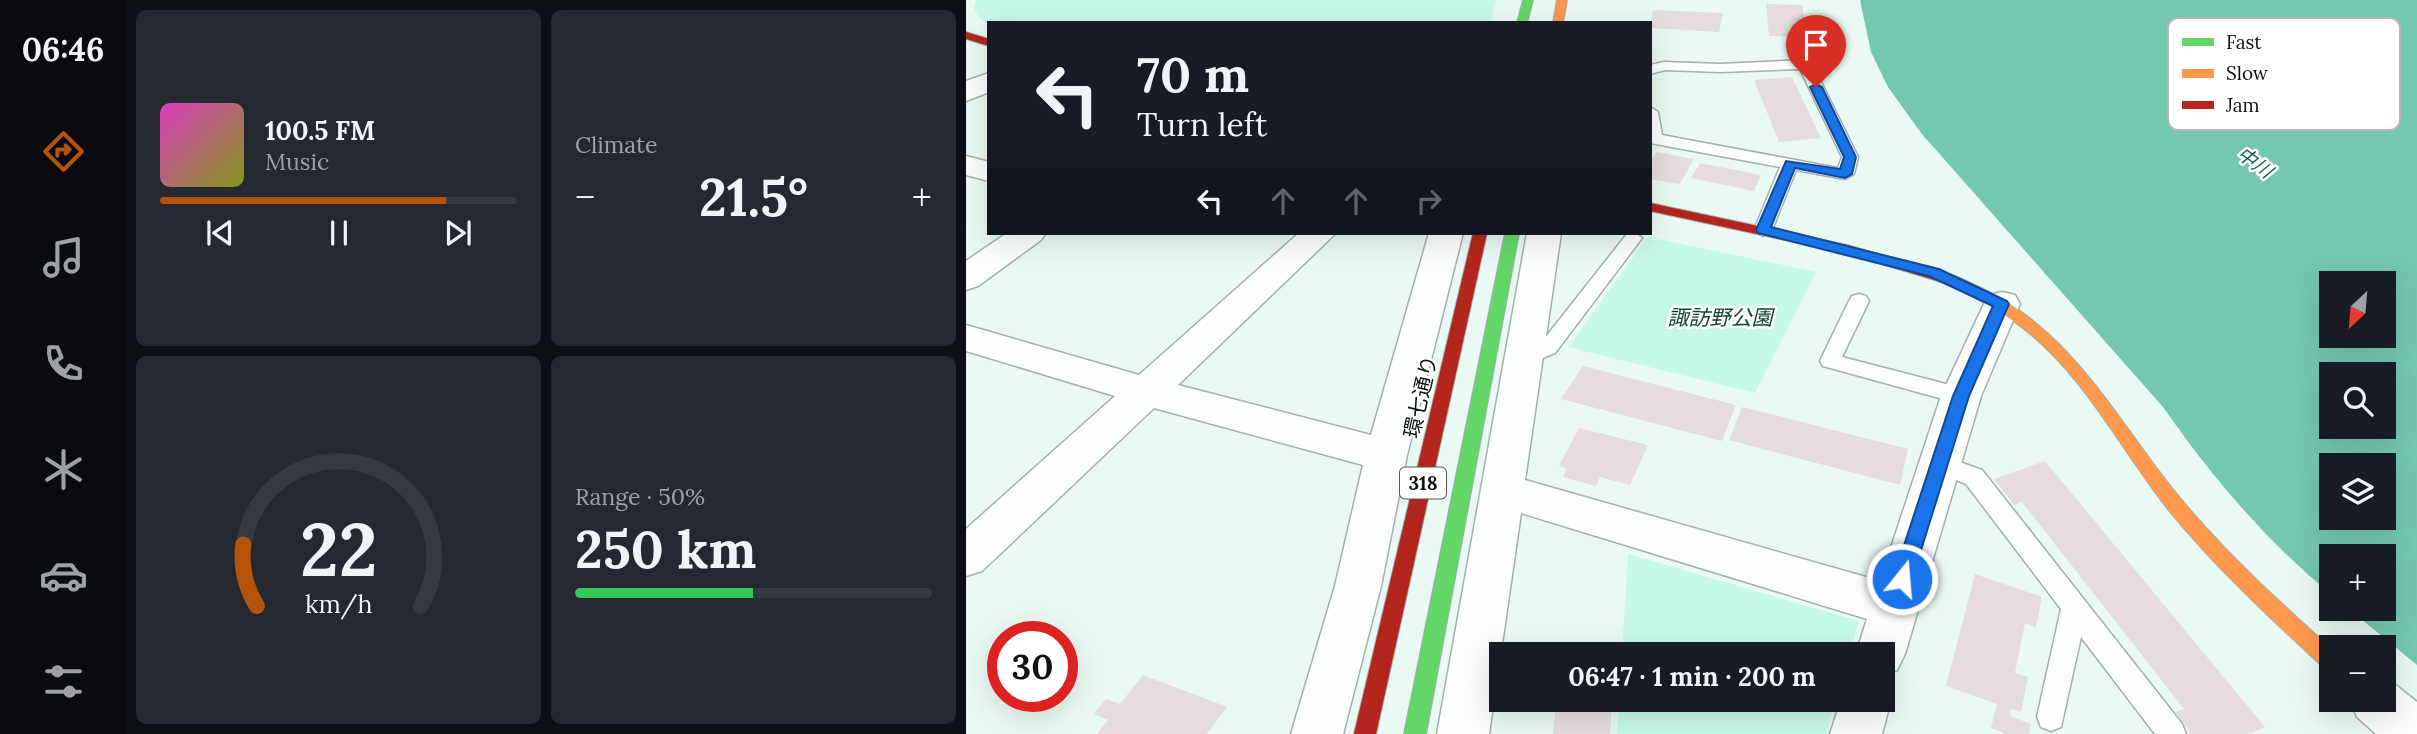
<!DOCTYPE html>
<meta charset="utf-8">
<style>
body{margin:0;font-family:Lora,"Noto Sans JP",serif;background:#242831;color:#f1f3f6;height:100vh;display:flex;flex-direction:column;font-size:26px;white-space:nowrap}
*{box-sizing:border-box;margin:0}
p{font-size:23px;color:#9ea1a6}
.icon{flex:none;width:38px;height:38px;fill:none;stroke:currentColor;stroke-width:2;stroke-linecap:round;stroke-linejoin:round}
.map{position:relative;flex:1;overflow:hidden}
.side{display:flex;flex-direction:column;gap:10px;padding:10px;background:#0d0f14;width:840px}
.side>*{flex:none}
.banner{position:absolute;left:21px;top:21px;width:665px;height:214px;border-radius:0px;box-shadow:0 7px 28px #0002;background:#171b24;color:#f1f3f6;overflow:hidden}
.needle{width:46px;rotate:206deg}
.controls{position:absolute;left:1353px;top:271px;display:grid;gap:14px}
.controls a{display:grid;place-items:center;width:77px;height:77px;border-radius:0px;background:#171b24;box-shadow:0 7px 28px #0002;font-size:35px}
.speed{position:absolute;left:21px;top:621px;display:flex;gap:14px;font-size:35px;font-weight:700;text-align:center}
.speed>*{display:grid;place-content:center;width:91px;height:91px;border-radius:50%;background:#171b24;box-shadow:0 7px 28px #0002;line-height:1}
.speed .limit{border:10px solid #d22;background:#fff;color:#111}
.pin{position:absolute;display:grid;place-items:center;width:60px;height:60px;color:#fff;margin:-72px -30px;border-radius:50% 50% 50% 0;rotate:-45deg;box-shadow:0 0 7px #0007}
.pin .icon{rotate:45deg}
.me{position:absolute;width:77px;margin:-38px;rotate:17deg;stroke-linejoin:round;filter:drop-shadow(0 0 5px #0008)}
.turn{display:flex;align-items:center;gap:24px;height:147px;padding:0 35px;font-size:32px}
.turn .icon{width:91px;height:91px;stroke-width:2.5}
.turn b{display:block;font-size:49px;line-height:60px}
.lanes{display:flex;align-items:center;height:66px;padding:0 35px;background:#0003;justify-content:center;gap:35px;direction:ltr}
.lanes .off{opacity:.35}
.big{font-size:52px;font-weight:700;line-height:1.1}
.side .tile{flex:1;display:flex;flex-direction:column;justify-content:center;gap:10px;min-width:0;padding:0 24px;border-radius:10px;background:#242831}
.side .dial{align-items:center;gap:0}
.dial svg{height:182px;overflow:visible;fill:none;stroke:#363941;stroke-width:7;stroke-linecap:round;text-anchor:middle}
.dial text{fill:#f1f3f6;stroke:none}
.song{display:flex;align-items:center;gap:21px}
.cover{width:84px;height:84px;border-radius:10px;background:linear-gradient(135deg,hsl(310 70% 55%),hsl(70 70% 35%))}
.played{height:7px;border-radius:4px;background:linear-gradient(90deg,#b45309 80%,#363941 80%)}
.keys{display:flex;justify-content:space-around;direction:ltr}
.heat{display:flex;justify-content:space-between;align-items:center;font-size:38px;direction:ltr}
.charge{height:10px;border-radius:5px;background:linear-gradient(90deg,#34c759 50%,#363941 0)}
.side .tiles{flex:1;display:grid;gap:10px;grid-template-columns:repeat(2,1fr)}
.trip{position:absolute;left:523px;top:642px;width:406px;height:70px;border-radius:0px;background:#171b24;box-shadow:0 7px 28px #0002;font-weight:700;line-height:70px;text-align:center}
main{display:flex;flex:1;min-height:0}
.tabs{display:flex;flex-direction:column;width:126px;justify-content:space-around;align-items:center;background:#090b0e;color:#9ea1a6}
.tabs .icon{width:49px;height:49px}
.tabs .selected{color:#b45309}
.tabs b{font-size:32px;color:#f1f3f6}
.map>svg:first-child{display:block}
.green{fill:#c6fae7}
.water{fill:#74c8af;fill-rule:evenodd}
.building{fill:#e5dddd}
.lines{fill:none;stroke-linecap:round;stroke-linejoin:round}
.lane-casing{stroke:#a5b0ac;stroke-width:3}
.street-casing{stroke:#a5b0ac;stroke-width:3}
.fast-casing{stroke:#a5b0ac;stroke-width:2}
.slow-casing{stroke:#a5b0ac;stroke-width:2}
.jam-casing{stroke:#a5b0ac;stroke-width:2}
.lane{fill:#fcfefd;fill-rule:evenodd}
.street{fill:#fcfefd;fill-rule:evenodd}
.fast{fill:#63d668;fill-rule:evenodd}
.slow{fill:#ff974d;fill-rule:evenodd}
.jam{fill:#b3261e;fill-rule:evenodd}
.route{fill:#1a73e8;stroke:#114b97;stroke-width:2}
.labels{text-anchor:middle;stroke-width:5;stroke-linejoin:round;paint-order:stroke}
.far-water-label{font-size:19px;font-style:italic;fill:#09654f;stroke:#fff}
.shield{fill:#fff;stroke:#545a58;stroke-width:2}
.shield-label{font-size:19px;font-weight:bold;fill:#0b1411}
.park-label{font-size:21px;font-style:italic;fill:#124335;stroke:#fff}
.street-label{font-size:21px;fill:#0b1411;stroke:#fff}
.key{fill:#fff;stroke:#b6b8b8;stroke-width:2}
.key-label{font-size:19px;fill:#0b1411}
</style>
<main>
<nav class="tabs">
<b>06:46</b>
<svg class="icon selected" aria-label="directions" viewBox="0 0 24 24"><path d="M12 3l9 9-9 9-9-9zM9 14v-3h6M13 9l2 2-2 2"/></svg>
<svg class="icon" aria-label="music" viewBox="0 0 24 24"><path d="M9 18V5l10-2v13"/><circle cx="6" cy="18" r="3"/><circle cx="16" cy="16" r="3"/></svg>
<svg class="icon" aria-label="phone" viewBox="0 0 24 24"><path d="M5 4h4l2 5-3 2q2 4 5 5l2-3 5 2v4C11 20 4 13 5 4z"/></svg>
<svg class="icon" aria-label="climate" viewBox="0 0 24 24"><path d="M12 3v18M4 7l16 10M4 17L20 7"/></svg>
<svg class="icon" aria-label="car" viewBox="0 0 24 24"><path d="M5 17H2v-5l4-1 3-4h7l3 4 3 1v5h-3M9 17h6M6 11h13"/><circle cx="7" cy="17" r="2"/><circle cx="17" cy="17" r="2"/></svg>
<svg class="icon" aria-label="filters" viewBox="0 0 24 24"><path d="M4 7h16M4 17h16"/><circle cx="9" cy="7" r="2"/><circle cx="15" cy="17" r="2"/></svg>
</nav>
<section class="side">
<div class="tiles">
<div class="tile">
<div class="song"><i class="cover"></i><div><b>100.5 FM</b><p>Music</p></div></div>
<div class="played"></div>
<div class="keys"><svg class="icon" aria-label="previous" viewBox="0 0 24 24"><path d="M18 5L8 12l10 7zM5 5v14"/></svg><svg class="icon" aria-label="pause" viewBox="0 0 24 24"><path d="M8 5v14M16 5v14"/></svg><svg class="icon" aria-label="next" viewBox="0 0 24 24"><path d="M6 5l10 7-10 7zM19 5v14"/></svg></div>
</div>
<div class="tile"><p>Climate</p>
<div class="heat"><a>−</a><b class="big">21.5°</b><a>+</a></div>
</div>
<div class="tile dial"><svg viewBox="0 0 100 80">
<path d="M14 69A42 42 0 1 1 86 69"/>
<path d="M14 69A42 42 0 0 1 8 42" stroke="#b45309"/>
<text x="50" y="56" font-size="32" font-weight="700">22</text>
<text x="50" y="72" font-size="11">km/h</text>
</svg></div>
<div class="tile"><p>Range · 50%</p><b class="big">250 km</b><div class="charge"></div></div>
</div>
</section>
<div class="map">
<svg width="1451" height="734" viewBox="0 0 1451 734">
<rect width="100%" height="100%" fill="#eaf9f3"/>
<!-- green -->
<path class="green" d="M 10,0 L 531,0 L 524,23 L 23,24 L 13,18 L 8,8 Z
M 682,237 L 850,272 L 789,393 L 602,347 Z
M 662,554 L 893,621 L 883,654 L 656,654 Z
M 653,700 L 870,700 L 860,734 L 651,734 Z"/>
<!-- water -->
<path class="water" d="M 894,0 L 1451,0 L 1451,665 L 1383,609 L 1418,609 L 1418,556 L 1365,556 L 1365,594 C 1300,541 1245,476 1197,407 L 955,133 L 922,87 L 905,52 ZM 1365,284 L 1418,284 L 1418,336 L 1365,336 ZM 1365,374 L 1418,374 L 1418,427 L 1365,427 ZM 1365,466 L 1418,466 L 1418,518 L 1365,518 Z"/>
<!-- building -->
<path class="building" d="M 800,4 L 836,5 L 841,37 L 803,36 Z
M 687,10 L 757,13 L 753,32 L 684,28 Z
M 826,77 L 855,138 L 813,142 L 788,80 Z
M 690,152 L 728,159 L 714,184 L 684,179 L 684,162 Z
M 734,163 L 795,175 L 788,191 L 725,178 Z
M 617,366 L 770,405 L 756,441 L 595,399 Z
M 776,407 L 942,449 L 934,485 L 763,440 Z
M 613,428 L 682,445 L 664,485 L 634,477 L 630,486 L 597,477 L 601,469 L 593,466 Z
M 1079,461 L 1299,727 L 1284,734 L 1225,734 L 1209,712 L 1218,709 L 1056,502 L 1048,505 L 1028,479 Z
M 1009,574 L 1076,597 L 1070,627 L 1059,623 L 1049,673 L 1062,677 L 1055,712 L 1045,709 L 1044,716 L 1065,724 L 1063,734 L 1040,734 L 1025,728 L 1031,704 L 980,686 Z
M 177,675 L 261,707 L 241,734 L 131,734 L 142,720 L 128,714 L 140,699 L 154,704 Z
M 590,705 L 646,706 L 644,734 L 587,734 Z"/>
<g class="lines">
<defs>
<path id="lane" d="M 839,60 L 846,64 L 892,157 L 888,174 L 879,179 L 830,170 L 806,230 L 797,236 L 788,230 L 814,167 L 684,143 L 684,107 L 692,112 L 696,135 L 872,168 L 876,157 L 834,69 L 754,72 L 699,70 L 684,74 L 684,65 L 698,62 L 754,64 Z
M 669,233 L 676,238 L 673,242 L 589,353 L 569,361 L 551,359 L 548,354 L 551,349 L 575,343 L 661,234 Z
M 893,294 L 900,296 L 903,301 L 876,357 L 1003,390 L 1006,396 L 1003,402 L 995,404 L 857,366 L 854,361 L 883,301 L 886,296 Z
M 974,455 L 1016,470 L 1216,724 L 1220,734 L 1189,734 L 1115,637 L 1095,727 L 1085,731 L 1075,727 L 1071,717 L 1095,609 L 1000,484 L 966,470 L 963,464 L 966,458 Z"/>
<path id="street" d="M 23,73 L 23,92 L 0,101 L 0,81 Z
M 0,156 L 23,162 L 23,181 L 0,175 Z
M 41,233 L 80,233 L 75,240 L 12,286 L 0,290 L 0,261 Z
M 333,233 L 370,233 L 212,385 L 405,435 L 463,233 L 497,233 L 441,455 L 415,586 L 377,734 L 325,734 L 369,586 L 397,465 L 188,408 L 16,571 L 0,576 L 0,529 L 149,396 L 0,351 L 0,325 L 173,375 Z
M 561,233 L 595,233 L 559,480 L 914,581 L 975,396 L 1018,304 L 1023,295 L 1036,292 L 1049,295 L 1054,304 L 1015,396 L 939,654 L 931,670 L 917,676 L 917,654 L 890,654 L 901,619 L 555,513 L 523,734 L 471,734 Z
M 1418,679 L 1427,683 L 1451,702 L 1451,734 L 1410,734 L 1391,717 L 1384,700 L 1418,700 Z
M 917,682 L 925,700 L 916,734 L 864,734 L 875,700 L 917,700 Z"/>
<path id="fast" d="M 557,0 L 567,0 L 561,23 L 551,23 Z
M 539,233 L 553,233 L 460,734 L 438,734 Z"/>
<path id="slow" d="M 591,0 L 601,0 L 597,23 L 587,23 Z
M 985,275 C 997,278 1008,285 1019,290 C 1109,334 1153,424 1214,498 C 1259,552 1312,601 1365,648 L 1365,670 L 1358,668 C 1303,617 1248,566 1201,508 C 1153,447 1117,373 1054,326 C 1031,308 1006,296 980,283 L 978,280 L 980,277 Z"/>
<path id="jam" d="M 0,32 L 23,39 L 23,46 L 0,39 Z
M 684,203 L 881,245 L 990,277 L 992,280 L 985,285 L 879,253 L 684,211 Z
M 507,233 L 521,233 L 410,734 L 388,734 Z"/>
</defs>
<!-- lane casing -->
<use href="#lane" class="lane-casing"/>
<!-- street casing -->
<use href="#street" class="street-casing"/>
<!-- fast casing -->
<use href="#fast" class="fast-casing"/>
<!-- slow casing -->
<use href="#slow" class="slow-casing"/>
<!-- jam casing -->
<use href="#jam" class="jam-casing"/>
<!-- lane -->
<use href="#lane" class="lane"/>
<!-- street -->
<use href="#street" class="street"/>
<!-- fast -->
<use href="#fast" class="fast"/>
<!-- slow -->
<use href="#slow" class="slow"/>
<!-- jam -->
<use href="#jam" class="jam"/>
</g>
<!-- route -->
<path class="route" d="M 850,84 L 856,87 L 890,157 L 886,174 L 879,178 L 829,168 L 805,227 L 973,269 L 1041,301 L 1043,304 L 1003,396 L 946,579 L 943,585 L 936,588 L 930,585 L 927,579 L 987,396 L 1027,306 L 963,276 L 792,233 L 790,230 L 820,161 L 874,169 L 878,157 L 844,87 Z"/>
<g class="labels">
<!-- far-water labels -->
<g class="far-water-label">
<text transform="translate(1289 162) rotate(36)" y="7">中川</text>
</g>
<!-- shield labels -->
<rect class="shield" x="434" y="467.5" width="46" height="31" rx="5"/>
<g class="shield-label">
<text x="457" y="490">318</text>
</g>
<!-- park labels -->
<g class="park-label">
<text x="754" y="325">諏訪野公園</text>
</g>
<!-- street labels -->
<g class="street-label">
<text transform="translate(455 397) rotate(-77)" y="7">環七通り</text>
</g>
</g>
<!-- legend -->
<rect x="1202" y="18" width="232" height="112" rx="10" class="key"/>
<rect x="1216" y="38" width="32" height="8" fill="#63d668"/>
<rect x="1216" y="69" width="32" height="9" fill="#ff974d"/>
<rect x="1216" y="101" width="32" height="8" fill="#b3261e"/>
<g class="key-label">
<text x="1260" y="49">Fast</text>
<text x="1260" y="80">Slow</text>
<text x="1260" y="112">Jam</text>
</g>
</svg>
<div class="controls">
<a><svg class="needle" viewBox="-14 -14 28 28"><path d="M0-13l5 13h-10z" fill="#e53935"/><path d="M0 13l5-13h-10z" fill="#9ea1a6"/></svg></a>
<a><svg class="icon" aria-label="search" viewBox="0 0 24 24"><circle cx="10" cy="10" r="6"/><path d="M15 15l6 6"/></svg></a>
<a><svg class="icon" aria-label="layers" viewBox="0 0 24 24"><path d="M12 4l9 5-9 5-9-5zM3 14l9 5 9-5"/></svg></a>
<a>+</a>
<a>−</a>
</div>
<div class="speed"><div class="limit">30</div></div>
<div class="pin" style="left:850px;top:87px;background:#d93025"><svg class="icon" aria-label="arrive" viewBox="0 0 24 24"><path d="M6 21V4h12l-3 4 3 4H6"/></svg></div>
<svg class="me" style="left:936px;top:579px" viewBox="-20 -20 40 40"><circle r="17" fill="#1a73e8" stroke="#fff" stroke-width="3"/><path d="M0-11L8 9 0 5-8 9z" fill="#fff"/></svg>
<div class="trip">06:47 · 1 min · 200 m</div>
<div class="banner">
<div class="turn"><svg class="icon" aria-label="left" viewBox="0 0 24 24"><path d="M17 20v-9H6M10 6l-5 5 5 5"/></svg><div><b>70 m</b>Turn left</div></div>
<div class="lanes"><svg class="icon" aria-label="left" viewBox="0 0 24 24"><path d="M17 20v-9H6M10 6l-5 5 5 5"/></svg><svg class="icon off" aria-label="ahead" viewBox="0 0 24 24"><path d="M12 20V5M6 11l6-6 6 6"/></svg><svg class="icon off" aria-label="ahead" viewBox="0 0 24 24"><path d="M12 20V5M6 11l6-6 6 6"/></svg><svg class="icon off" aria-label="right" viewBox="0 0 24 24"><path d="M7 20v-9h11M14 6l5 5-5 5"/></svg></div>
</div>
</div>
</main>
